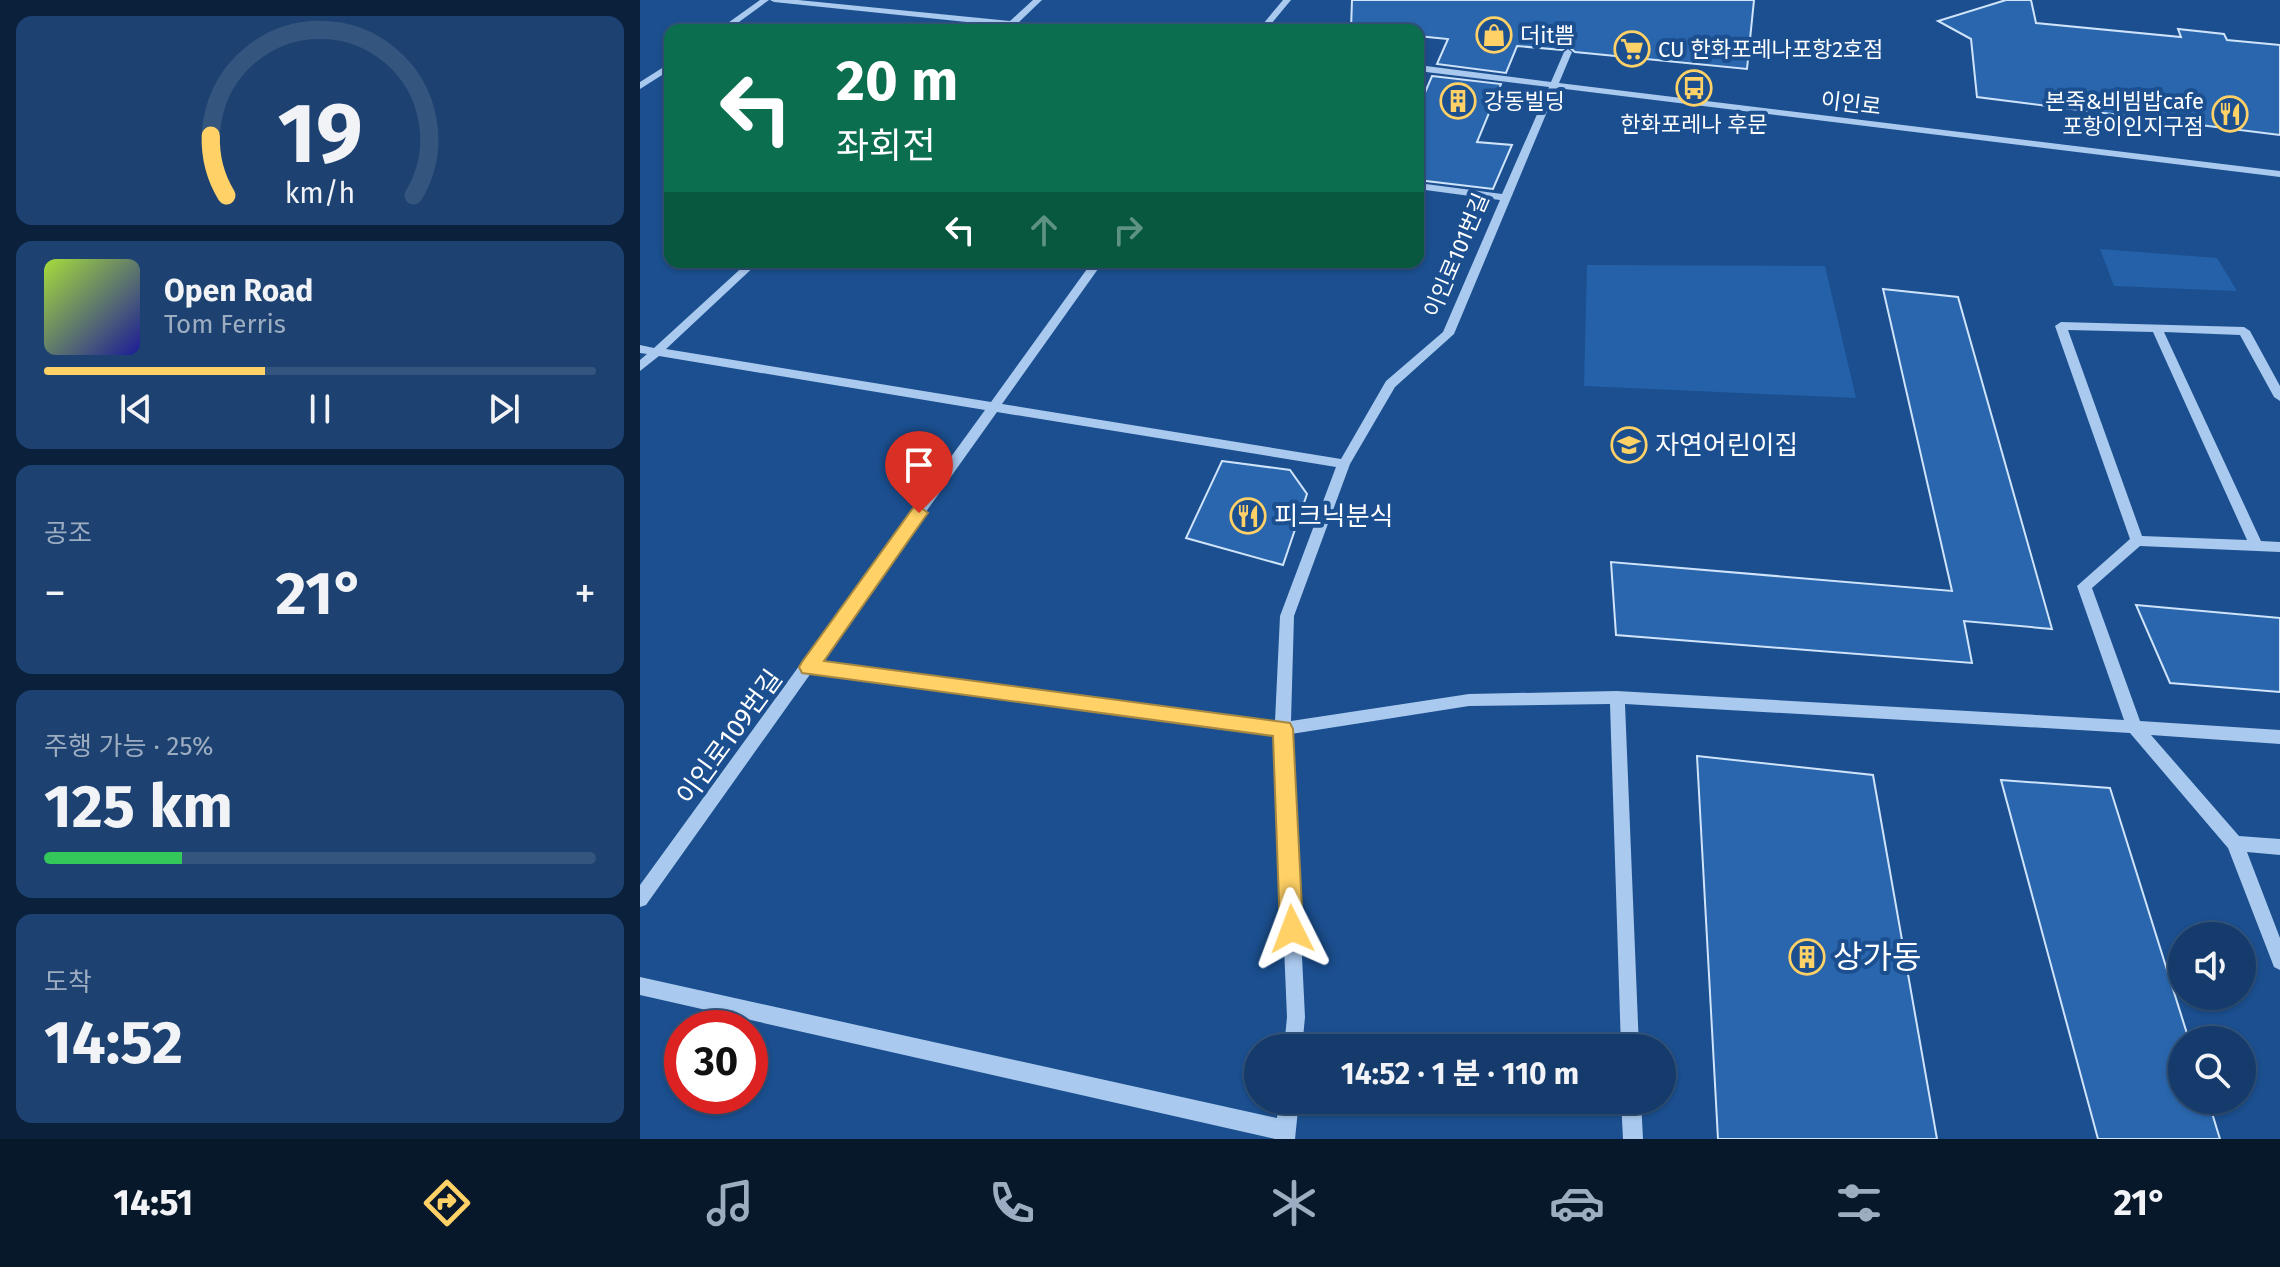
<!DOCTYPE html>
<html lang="ko">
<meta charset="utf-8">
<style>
body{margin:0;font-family:"Fira Sans","Noto Sans KR",sans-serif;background:#1d4271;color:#f1f3f6;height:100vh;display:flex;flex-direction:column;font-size:30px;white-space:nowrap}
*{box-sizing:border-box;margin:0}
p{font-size:26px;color:#9dadc1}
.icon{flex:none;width:44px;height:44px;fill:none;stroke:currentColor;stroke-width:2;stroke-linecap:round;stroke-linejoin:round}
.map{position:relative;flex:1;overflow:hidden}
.panel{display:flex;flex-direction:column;gap:16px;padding:16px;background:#0b203b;width:640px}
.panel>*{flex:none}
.banner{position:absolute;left:24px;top:24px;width:760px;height:244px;border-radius:16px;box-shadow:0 2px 6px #0004,0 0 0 2px #33557e;background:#0b6e4f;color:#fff;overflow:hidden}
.buttons{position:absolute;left:1528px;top:922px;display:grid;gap:16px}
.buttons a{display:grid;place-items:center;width:88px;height:88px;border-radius:50%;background:#143b6b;box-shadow:0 2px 6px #0004,0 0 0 2px #33557e;font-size:40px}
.speed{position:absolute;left:24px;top:1010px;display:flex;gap:16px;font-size:40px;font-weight:700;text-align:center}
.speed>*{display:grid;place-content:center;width:104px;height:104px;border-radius:50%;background:#143b6b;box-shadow:0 2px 6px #0004,0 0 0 2px #33557e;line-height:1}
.speed .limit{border:12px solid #d22;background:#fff;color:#111}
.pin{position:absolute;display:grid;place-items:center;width:68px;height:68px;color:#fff;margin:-82px -34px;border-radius:50% 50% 50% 0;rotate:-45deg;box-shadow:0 0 8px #0007}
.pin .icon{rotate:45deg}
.me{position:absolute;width:88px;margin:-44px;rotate:357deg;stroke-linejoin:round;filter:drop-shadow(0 0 6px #0008)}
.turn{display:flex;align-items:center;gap:28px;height:168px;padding:0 40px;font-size:36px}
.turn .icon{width:104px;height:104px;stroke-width:2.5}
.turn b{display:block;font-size:56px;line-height:68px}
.lanes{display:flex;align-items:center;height:76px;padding:0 40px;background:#0003;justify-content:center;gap:40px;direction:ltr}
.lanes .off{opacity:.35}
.big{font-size:60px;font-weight:700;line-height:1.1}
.panel .widget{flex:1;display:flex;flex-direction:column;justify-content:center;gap:12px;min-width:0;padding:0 28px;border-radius:16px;background:#1d4271}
.panel .dial{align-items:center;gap:0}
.dial svg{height:208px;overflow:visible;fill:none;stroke:#33557e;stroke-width:7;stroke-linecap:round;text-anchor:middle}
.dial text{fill:#f1f3f6;stroke:none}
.song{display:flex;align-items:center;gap:24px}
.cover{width:96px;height:96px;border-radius:12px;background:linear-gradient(135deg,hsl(80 70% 55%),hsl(240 70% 35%))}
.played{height:8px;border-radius:4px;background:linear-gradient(90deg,#ffd166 40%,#33557e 40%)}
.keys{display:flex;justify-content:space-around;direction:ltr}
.heat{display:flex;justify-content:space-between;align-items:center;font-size:44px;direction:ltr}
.charge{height:12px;border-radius:6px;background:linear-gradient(90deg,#34c759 25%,#33557e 0)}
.trip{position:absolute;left:604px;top:1034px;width:432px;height:80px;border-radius:40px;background:#143b6b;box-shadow:0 2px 6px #0004,0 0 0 2px #33557e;font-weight:700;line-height:80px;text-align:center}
.tabs{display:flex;height:128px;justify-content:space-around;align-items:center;background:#08182b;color:#9dadc1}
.tabs .icon{width:56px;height:56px}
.tabs .current{color:#ffd166}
.tabs b{font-size:36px;color:#f1f3f6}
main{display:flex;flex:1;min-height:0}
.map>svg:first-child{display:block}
.green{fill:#2461a8}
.building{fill:#2a66ad;stroke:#cfe3fa;stroke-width:2}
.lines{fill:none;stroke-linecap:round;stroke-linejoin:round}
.minor{fill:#a9c9ee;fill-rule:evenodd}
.route{fill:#ffd166;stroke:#a68842;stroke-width:2}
.labels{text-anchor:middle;stroke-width:8;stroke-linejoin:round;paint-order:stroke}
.far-poi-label{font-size:22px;fill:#fff;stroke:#1b4f8f;text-anchor:start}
.far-street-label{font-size:22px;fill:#fff;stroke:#1b4f8f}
.poi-label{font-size:26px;fill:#fff;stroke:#1b4f8f;text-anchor:start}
.street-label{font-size:26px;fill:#fff;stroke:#1b4f8f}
.near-poi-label{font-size:32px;fill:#fff;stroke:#1b4f8f;text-anchor:start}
</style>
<main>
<section class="panel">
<div class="widget dial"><svg viewBox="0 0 100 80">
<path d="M14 69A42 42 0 1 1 86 69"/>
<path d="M14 69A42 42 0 0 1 8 46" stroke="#ffd166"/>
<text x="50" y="56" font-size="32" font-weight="700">19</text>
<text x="50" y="72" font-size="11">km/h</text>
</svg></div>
<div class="widget">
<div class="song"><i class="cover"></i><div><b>Open Road</b><p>Tom Ferris</p></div></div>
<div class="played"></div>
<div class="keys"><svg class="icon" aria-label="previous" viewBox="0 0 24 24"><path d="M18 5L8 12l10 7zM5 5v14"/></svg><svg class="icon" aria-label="pause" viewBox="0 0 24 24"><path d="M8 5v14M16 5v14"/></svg><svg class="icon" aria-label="next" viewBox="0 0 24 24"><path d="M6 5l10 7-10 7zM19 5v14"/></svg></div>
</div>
<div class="widget"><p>공조</p>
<div class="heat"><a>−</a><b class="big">21°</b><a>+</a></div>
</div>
<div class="widget"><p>주행 가능 · 25%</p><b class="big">125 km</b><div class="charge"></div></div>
<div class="widget"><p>도착</p><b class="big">14:52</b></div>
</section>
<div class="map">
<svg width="1640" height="1139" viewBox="0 0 1640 1139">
<rect width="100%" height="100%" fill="#1b4f8f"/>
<!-- green -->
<path class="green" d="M 1460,249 L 1577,258 L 1597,291 L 1474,286 Z
M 947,265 L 1185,266 L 1216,398 L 944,386 Z"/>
<!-- building -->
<path class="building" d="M 712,0 L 1114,0 L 1107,69 L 935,52 L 928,46 L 922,50 L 877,46 L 866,73 L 797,64 L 808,39 L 778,36 L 778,30 L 711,29 Z
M 1366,0 L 1391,0 L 1396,23 L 1541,37 L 1538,29 L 1584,34 L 1587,40 L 1640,45 L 1640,135 L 1337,97 L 1331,39 L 1298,21 Z
M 792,76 L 861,84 L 837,142 L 872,145 L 853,189 L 778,180 L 778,109 Z
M 1243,289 L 1318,297 L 1412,629 L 1324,621 L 1332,663 L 976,635 L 971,562 L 1312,591 Z
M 582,461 L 650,470 L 667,494 L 643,565 L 546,538 Z
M 1496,605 L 1640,618 L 1640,692 L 1530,683 Z
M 1057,756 L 1233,775 L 1297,1139 L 1078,1139 Z
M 1361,780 L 1470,788 L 1549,1040 L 1542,1040 L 1542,1100 L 1568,1100 L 1580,1139 L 1458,1139 Z"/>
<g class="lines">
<!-- minor -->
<path class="minor" d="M 120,0 L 129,0 L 88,30 L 78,30 Z
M 130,0 L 158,0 L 370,21 L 393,0 L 402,0 L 379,22 L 429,27 L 433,30 L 374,27 L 369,30 L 365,26 L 134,2 Z
M 643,0 L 651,0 L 626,30 L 618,30 Z
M 928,49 L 932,52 L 919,83 L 1640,171 L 1640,177 L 917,88 L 814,334 L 755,387 L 710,464 L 654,616 L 651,721 L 829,694 L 977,691 L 1484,720 L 1437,586 L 1490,539 L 1415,326 L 1421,322 L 1604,327 L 1610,331 L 1640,386 L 1640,401 L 1634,397 L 1600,335 L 1524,332 L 1621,541 L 1640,542 L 1640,552 L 1500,546 L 1452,588 L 1500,721 L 1640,730 L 1640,744 L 1511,735 L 1599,836 L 1640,839 L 1640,855 L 1607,852 L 1640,938 L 1640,970 L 1634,967 L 1588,848 L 1490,733 L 985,704 L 999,1048 L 981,1048 L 970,704 L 829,706 L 651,734 L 665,1017 L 662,1048 L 644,1048 L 647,1017 L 635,735 L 171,673 L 6,905 L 0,907 L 0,885 L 345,410 L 19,356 L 0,371 L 0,360 L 7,354 L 0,353 L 0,345 L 14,348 L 108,262 L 119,262 L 26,349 L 351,402 L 452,262 L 463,262 L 362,404 L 701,459 L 746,381 L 803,332 L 860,200 L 778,189 L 778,183 L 862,194 L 909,87 L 778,71 L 778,65 L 911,82 L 924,52 ZM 1428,330 L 1513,332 L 1607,540 L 1502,536 ZM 357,412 L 696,467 L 640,616 L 635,721 L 179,662 Z
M 30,63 L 30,70 L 0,89 L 0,82 Z
M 0,977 L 637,1118 L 639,1100 L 659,1100 L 655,1139 L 635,1139 L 0,995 Z
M 981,1100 L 1001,1100 L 1003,1139 L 983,1139 Z"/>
</g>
<!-- route -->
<path class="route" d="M 279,506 L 288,513 L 285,517 L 184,661 L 650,723 L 653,729 L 663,929 L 660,937 L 652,940 L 644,937 L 640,929 L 633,736 L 162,673 L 159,667 L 162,662 L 273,508 Z"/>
<!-- icons -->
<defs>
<symbol id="shop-ring" viewBox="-11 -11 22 22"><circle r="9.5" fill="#1b4f8f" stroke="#ffd166" stroke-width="1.5"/><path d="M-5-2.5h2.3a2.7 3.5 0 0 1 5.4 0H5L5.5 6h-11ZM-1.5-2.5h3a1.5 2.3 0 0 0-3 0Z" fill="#ffd166"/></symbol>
<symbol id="supermarket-ring" viewBox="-11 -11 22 22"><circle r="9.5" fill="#1b4f8f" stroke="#ffd166" stroke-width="1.5"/><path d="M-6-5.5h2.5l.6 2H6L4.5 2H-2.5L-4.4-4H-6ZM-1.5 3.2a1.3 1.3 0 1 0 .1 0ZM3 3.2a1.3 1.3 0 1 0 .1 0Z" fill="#ffd166"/></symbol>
<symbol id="bus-ring" viewBox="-11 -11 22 22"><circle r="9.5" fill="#1b4f8f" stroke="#ffd166" stroke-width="1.5"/><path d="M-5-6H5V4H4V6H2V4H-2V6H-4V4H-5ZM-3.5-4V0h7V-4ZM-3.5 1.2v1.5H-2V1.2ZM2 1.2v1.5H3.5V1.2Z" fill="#ffd166"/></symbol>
<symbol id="building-ring" viewBox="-11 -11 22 22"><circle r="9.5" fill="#1b4f8f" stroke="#ffd166" stroke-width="1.5"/><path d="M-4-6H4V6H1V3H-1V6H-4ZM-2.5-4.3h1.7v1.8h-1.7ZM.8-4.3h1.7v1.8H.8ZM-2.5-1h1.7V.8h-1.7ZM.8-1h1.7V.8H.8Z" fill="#ffd166"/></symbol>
<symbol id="restaurant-ring" viewBox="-11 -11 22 22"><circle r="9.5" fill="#1b4f8f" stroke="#ffd166" stroke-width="1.5"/><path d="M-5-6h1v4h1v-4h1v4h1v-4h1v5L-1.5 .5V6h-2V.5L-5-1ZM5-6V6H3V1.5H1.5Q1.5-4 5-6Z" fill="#ffd166"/></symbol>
<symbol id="school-ring" viewBox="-11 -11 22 22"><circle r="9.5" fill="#1b4f8f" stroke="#ffd166" stroke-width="1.5"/><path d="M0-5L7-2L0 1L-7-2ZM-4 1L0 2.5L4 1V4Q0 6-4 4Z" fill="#ffd166"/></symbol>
</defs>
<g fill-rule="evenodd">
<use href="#shop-ring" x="834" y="15" width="40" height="40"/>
<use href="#supermarket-ring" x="972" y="29" width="40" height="40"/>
<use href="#bus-ring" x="1034" y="68" width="40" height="40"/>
<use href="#building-ring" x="798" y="81" width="40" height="40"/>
<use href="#restaurant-ring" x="1570" y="94" width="40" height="40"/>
<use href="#school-ring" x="969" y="425" width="40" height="40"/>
<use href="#restaurant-ring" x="588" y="496" width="40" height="40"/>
<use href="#building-ring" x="1147" y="937" width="40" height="40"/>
</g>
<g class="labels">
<!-- far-poi labels -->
<g class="far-poi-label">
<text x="880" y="43">더it쁨</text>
<text x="1018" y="57">CU 한화포레나포항2호점</text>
<text x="844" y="109">강동빌딩</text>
<text x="1564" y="109" text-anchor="end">본죽&amp;비빔밥cafe<tspan x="1564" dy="25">포항이인지구점</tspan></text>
<text x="1054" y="132" text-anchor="middle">한화포레나 후문</text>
</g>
<!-- far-street labels -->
<g class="far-street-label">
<text transform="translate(1211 103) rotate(7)" y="8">이인로</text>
<text transform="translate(816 255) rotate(-67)" y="8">이인로101번길</text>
</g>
<!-- poi labels -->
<g class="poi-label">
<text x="1015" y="454">자연어린이집</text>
<text x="634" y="525">피크닉분식</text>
</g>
<!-- street labels -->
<g class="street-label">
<text transform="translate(89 737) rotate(-54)" y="9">이인로109번길</text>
</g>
<!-- near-poi labels -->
<g class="near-poi-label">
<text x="1193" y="968">상가동</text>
</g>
</g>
</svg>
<div class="buttons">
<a><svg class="icon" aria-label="sound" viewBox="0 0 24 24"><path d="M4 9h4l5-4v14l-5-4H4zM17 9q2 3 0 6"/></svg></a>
<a><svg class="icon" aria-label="search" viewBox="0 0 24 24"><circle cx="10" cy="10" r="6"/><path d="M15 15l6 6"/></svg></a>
</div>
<div class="speed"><div class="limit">30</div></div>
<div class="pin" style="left:279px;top:513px;background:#d93025"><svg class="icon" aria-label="arrive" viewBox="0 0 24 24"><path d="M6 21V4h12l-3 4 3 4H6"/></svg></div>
<svg class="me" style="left:652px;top:929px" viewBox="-20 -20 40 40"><path d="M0-17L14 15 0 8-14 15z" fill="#ffd166" stroke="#fff" stroke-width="4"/></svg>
<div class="trip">14:52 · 1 분 · 110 m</div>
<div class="banner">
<div class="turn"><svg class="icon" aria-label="left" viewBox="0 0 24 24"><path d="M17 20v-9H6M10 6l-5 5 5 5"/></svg><div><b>20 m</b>좌회전</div></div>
<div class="lanes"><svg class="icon" aria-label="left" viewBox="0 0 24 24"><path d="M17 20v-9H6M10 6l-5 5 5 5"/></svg><svg class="icon off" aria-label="ahead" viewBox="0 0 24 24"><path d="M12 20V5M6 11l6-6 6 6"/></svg><svg class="icon off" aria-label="right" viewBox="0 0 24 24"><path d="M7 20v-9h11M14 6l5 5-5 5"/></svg></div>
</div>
</div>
</main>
<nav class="tabs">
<b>14:51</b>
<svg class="icon current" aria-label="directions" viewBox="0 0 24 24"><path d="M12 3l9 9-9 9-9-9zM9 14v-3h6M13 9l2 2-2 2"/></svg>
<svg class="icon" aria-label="music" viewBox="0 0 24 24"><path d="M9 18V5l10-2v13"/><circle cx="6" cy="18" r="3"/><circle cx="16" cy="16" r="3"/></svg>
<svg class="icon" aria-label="phone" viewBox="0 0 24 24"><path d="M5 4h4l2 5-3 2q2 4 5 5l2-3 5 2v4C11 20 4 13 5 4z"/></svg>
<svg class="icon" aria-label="climate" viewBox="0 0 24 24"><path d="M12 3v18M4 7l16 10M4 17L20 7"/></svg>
<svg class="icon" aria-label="car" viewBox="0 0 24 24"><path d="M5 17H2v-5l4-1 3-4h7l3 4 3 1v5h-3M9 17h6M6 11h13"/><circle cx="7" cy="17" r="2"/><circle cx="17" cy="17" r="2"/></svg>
<svg class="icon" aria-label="filters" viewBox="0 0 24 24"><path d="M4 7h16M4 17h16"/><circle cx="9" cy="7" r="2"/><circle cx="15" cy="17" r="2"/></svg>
<b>21°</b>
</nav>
